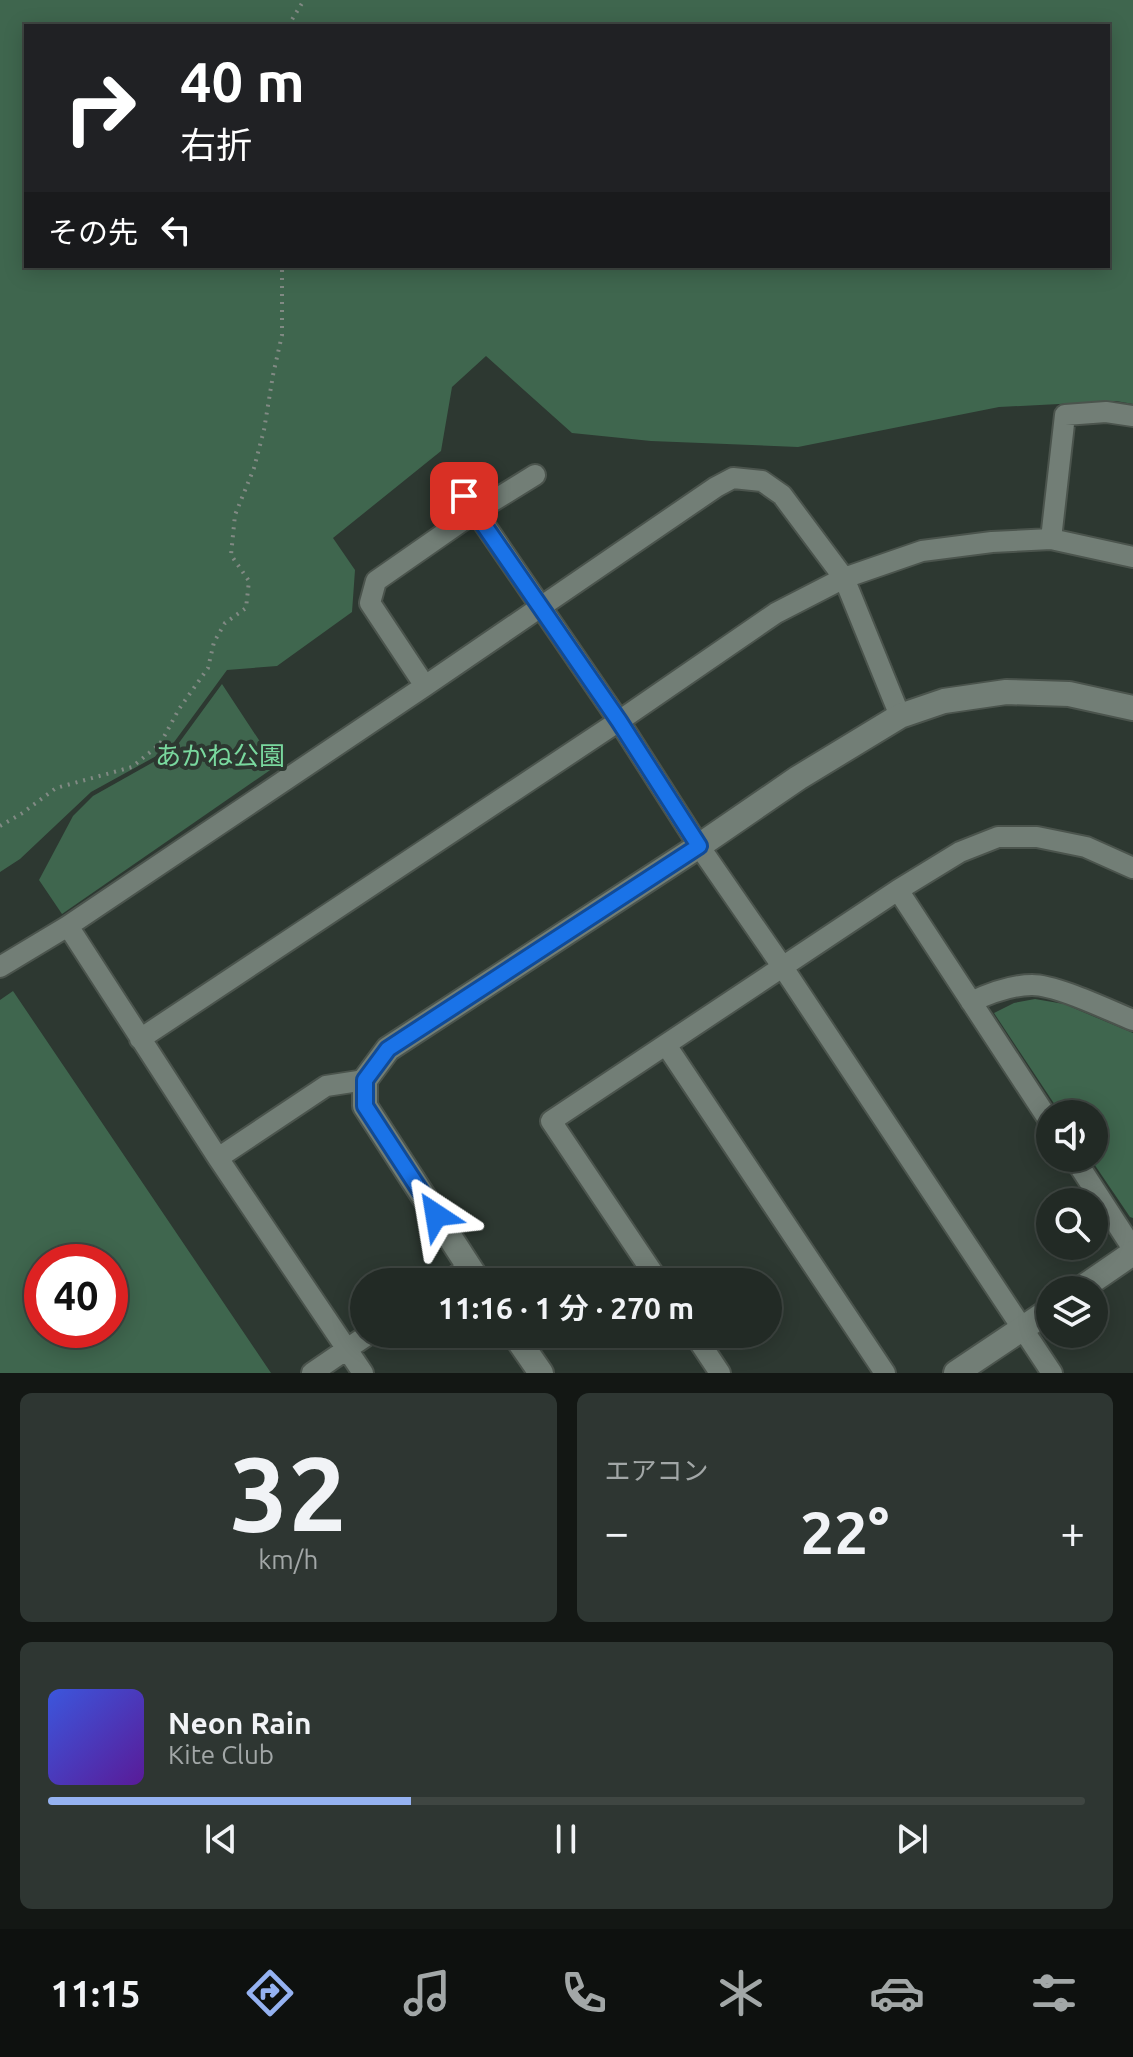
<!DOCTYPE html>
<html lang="ja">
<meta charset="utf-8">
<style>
body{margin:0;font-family:Ubuntu,"Noto Sans JP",sans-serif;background:#2e3632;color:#f1f3f6;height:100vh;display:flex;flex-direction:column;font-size:30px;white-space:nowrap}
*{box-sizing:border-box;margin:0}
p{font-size:26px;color:#a2a7a7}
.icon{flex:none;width:44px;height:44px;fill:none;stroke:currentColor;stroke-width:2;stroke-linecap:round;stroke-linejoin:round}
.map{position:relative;height:1373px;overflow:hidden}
.details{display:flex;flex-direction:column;gap:20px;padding:20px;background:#131714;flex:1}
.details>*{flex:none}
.banner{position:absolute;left:24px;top:24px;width:1086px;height:244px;border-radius:0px;box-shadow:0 4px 20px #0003,0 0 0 2px #3f4642;background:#202124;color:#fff;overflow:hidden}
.controls{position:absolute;left:1036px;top:1100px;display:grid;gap:16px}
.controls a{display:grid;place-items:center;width:72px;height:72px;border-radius:50%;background:#222a25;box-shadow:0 4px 20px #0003,0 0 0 2px #3f4642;font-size:40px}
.speed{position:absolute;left:24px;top:1244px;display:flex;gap:16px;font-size:40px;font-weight:700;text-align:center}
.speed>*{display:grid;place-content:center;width:104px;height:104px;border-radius:50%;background:#222a25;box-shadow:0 4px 20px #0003,0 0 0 2px #3f4642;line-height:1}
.speed .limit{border:12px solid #d22;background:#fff;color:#111}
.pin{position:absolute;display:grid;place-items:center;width:68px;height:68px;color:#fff;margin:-34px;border-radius:16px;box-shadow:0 4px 12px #0006}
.me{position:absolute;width:88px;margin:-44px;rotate:327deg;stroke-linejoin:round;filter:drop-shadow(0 0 6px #0008)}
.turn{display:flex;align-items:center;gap:28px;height:168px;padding:0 24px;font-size:36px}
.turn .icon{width:104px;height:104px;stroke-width:2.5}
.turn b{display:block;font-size:56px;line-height:68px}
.then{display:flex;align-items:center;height:76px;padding:0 24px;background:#0003;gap:16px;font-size:30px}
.big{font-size:60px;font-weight:600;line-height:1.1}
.details .widget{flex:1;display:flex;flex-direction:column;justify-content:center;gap:12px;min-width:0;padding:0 28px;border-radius:12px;background:#2e3632}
.details .dial{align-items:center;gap:0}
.dial b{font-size:104px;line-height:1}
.song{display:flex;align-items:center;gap:24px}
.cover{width:96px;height:96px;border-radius:12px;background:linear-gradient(135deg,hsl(230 70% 55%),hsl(270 70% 35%))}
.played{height:8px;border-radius:4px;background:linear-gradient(90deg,#95b2f1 35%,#3f4642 35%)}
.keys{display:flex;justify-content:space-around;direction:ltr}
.heat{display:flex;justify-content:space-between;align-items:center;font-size:44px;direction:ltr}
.details .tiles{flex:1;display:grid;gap:20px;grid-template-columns:1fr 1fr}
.widget:last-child{grid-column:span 2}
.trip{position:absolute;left:350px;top:1268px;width:432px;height:80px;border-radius:40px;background:#222a25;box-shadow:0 4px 20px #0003,0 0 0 2px #3f4642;font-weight:600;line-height:80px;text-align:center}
.tabs{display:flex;height:128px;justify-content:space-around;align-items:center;background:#0e110f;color:#a2a7a7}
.tabs .icon{width:56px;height:56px}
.tabs .on{color:#95b2f1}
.tabs b{font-size:36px;color:#f1f3f6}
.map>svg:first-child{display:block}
.green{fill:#3f664e;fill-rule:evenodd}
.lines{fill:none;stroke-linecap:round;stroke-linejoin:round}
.street-casing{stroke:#4b544d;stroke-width:24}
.secondary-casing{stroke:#4b544d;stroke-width:28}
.path{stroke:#818a84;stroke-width:4;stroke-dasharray:2 6;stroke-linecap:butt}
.street{stroke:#727e76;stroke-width:20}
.secondary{stroke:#727e76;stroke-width:24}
.route-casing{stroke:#114b97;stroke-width:20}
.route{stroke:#1a73e8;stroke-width:14}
.labels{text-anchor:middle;stroke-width:8;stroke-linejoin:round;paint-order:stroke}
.park-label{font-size:26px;fill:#79d89e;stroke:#2d3831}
</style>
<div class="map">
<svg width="1133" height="1373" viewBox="0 0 1133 1373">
<rect width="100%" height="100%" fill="#2d3831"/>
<!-- green -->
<path class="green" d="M 0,0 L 1133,0 L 1133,404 L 1116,401 L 999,407 L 798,447 L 651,441 L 572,433 L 486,356 L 452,387 L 441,451 L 333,538 L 355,570 L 352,612 L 277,666 L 227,670 L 169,749 L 91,792 L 20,859 L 0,872 ZM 26,26 L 1108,26 L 1108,266 L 26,266 Z
M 222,684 L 276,766 L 62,914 L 39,880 L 73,816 L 93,796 L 173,751 Z
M 13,991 L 271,1373 L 0,1373 L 0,1000 ZM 110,1262 L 110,1330 L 42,1330 L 42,1262 Z
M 1035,999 L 1064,1004 L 1133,1033 L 1133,1218 L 1130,1217 L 1090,1158 L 1094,1158 L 1094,1114 L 1061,1114 L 994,1013 L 1014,1003 Z"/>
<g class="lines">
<defs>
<path id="street" d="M 454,480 L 619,721 L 699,846 L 782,966 L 1052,1373
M 1051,539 L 1133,557
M 425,686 L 370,603 L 376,581 L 475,512 L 535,475
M 898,890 L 1050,1122
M 0,967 L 68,926
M 971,1002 C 988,994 1013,985 1032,985 C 1057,985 1108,1010 1133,1020
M 140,1039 L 619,721 L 776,613 L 844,578 L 922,551 L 992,542 L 1051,539 L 1065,415 L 1106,412 L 1133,416
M 666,1045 L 885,1373
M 218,1158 L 326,1086 L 365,1080
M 1074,1158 L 1133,1249
M 447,1282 L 469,1267
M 659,1282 L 551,1121 L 898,890 L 960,852 L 998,837 L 1037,837 L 1086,847 L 1133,868
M 694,1334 L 720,1373
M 312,1373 L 369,1334
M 363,1373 L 218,1158 L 68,926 L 425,686 L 716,487 L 733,478 L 762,481 L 782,495 L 844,578 L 900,716"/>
<path id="secondary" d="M 479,1282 L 365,1106 L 365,1080 L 388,1049 L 699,846 L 798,778 L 900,716 L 944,701 L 1006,692 L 1069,694 L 1133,708
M 1079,1290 L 1133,1253
M 514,1334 L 541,1373
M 956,1373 L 1050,1310"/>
</defs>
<!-- street casing -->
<use href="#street" class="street-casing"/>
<!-- secondary casing -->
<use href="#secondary" class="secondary-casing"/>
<!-- path -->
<path class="path" d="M 288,26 L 304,0
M 0,826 L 21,814 L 56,788 L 132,767 L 160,744 L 179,709 L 208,668 L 214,642 L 225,623 L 246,608 L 249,581 L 231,555 L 235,515 L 254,468 L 264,430 L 273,375 L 282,335 L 282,266"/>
<!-- street -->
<use href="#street" class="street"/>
<!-- secondary -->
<use href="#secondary" class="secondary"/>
</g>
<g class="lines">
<defs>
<path id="route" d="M 436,1215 L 365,1106 L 365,1080 L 388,1049 L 699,846 L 619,721 L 464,496"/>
</defs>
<!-- route casing -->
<use href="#route" class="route-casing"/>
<!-- route -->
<use href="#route" class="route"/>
</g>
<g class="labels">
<!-- park labels -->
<g class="park-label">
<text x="220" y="765">あかね公園</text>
</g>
</g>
</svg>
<div class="controls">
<a><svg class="icon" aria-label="sound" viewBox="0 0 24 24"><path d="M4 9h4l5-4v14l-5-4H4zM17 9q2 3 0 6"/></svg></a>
<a><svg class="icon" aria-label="search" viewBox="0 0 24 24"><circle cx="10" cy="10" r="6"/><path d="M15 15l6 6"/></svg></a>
<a><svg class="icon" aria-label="layers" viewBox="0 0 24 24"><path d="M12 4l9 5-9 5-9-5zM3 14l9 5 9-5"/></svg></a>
</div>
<div class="speed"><div class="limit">40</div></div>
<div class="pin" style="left:464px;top:496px;background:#d93025"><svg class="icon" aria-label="arrive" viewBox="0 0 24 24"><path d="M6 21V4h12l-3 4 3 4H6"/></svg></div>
<svg class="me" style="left:436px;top:1215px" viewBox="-20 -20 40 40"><path d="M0-17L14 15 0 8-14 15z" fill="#1a73e8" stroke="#fff" stroke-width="4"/></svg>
<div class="trip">11:16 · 1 分 · 270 m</div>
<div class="banner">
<div class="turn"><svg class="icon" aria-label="right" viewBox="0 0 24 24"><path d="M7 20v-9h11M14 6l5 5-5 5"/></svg><div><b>40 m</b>右折</div></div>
<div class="then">その先<svg class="icon" aria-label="left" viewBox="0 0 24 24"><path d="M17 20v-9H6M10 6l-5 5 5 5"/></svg></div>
</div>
</div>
<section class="details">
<div class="tiles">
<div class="widget dial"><b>32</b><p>km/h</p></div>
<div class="widget"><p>エアコン</p>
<div class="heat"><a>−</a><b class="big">22°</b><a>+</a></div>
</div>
<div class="widget">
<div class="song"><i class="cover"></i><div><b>Neon Rain</b><p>Kite Club</p></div></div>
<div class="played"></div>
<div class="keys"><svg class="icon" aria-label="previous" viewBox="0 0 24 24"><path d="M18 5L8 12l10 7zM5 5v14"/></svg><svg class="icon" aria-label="pause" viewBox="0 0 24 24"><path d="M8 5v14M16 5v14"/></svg><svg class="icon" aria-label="next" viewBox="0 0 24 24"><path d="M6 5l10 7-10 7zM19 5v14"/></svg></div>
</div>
</div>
</section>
<nav class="tabs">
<b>11:15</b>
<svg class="icon on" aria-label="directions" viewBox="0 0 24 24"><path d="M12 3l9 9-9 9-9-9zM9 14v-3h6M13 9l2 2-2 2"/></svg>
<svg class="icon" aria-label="music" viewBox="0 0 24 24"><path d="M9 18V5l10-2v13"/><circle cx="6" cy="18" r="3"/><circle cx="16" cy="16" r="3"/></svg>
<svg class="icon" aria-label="phone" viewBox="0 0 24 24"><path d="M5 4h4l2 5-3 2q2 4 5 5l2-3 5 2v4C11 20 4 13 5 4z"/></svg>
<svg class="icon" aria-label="climate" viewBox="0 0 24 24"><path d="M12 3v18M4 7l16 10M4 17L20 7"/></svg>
<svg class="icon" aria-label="car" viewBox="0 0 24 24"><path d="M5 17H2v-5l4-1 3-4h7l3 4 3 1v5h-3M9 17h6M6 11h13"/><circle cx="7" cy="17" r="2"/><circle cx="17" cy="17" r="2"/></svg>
<svg class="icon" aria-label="filters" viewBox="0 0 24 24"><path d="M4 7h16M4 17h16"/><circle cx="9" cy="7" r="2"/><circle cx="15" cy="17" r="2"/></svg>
</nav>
